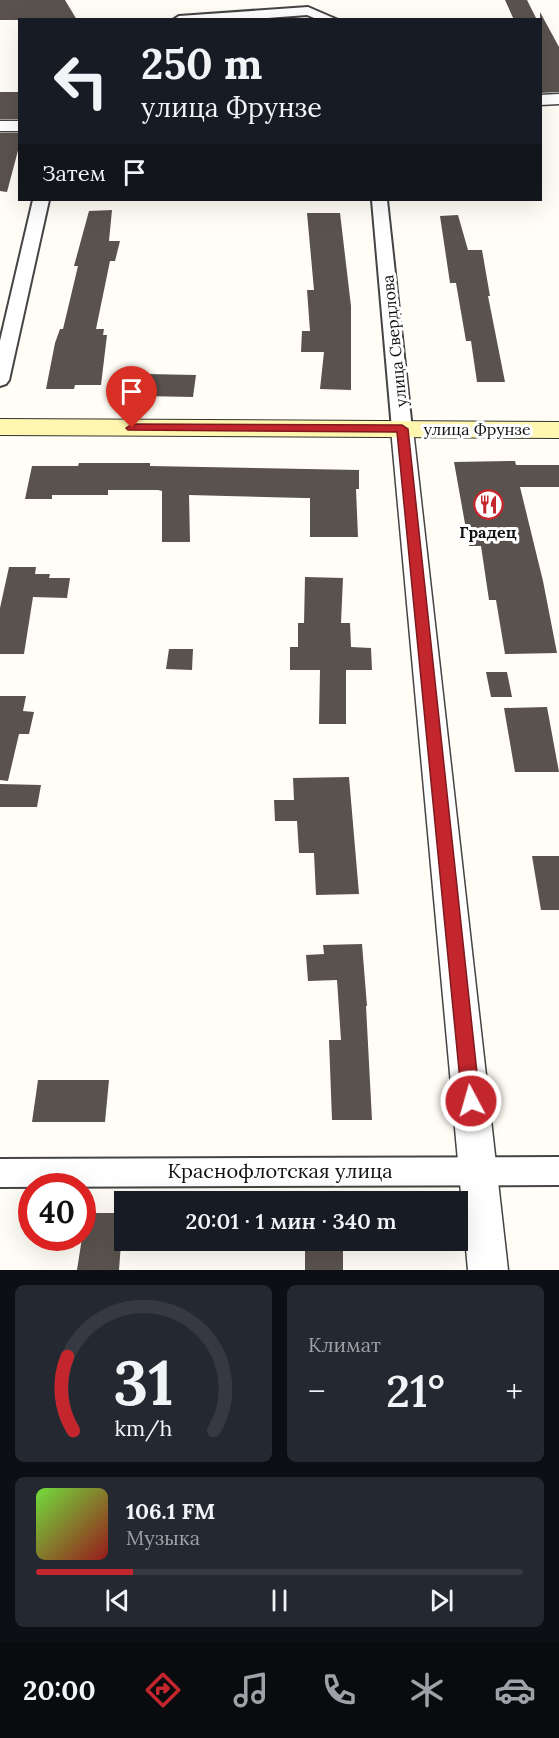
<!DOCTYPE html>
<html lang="ru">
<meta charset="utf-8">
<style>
body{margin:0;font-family:Lora,serif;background:#242831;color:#f1f3f6;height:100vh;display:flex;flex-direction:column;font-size:22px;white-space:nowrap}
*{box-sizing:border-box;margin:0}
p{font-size:20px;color:#9ea1a6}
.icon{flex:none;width:33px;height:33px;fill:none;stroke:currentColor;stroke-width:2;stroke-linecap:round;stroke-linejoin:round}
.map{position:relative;height:1270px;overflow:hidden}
.panel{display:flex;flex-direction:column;gap:15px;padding:15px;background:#0d0f14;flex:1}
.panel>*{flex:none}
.guide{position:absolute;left:18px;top:18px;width:524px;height:183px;border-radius:0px;box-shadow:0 6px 24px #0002;background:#171b24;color:#f1f3f6;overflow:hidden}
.speed{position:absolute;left:18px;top:1173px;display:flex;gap:12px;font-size:30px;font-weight:700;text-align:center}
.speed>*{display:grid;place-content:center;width:78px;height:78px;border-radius:50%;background:#171b24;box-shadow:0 6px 24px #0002;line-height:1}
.speed .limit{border:9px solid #d22;background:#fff;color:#111}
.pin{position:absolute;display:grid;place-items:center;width:51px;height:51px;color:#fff;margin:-62px -26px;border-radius:50% 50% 50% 0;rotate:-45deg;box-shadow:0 0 6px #0007}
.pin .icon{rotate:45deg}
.me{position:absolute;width:66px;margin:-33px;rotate:354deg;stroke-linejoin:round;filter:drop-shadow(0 0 4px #0008)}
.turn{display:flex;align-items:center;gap:21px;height:126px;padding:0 24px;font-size:27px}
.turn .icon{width:78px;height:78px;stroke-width:2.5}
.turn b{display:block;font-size:42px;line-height:51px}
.then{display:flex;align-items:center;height:57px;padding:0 24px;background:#0003;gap:12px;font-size:22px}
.big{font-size:45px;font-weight:600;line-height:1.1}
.panel .widget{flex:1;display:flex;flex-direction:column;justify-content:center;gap:9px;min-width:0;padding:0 21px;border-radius:9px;background:#242831}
.panel .dial{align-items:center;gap:0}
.dial svg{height:156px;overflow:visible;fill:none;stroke:#363941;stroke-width:7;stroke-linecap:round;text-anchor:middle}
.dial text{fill:#f1f3f6;stroke:none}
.song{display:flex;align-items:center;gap:18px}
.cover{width:72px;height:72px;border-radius:9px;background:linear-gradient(135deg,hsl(100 70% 55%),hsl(0 70% 35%))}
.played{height:6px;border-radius:3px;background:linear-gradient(90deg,#c4262e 20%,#363941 20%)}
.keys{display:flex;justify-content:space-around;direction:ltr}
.heat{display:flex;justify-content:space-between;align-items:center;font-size:33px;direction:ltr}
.panel .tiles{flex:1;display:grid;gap:15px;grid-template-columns:1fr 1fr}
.widget:last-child{grid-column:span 2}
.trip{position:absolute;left:114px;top:1191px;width:354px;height:60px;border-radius:0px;background:#171b24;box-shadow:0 6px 24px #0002;font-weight:600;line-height:60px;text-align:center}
.menu{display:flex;height:96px;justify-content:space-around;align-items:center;background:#090b0e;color:#9ea1a6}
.menu .icon{width:42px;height:42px}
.menu .current{color:#c4262e}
.menu b{font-size:27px;color:#f1f3f6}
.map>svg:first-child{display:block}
.building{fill:#5a524d}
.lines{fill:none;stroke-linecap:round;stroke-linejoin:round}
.minor-casing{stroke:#444;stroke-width:4}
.tertiary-casing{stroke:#444;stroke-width:3}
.secondary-casing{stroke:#333;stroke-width:2}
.minor{fill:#fff;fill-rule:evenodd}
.tertiary{fill:#fff;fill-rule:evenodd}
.secondary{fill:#fff6b0;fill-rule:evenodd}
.route{fill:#c4262e;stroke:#7f191e;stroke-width:1.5}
.labels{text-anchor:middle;stroke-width:6;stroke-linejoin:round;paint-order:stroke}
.street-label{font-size:16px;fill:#111;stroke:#fff}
.poi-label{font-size:16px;font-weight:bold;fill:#111;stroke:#fff}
.near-street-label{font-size:20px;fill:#111;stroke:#fff}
</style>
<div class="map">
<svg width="559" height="1270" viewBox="0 0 559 1270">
<rect width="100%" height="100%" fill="#fffdf5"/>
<!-- building -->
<path class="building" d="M 0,0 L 65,0 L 77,20 L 0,20 Z
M 505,0 L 527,0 L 537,20 L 514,20 Z
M 540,12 L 559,47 L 559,92 L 540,93 Z
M 0,92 L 20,92 L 20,119 L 0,119 Z
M 0,133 L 20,133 L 20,143 L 7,192 L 0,191 Z
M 112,210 L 109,241 L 120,241 L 115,261 L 110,261 L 96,329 L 104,329 L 103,335 L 107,335 L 101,385 L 75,385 L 74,389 L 46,389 L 55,343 L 60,329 L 63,329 L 78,266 L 74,266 L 89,211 Z
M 307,213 L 340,213 L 351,306 L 351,390 L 320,389 L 324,352 L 301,352 L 302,331 L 310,331 L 307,290 L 314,290 Z
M 458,215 L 468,250 L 482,250 L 490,296 L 488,296 L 505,382 L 477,382 L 471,341 L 466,341 L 456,283 L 450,283 L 440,216 Z
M 147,374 L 196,375 L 193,397 L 142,396 Z
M 515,461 L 516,465 L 559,465 L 559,487 L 520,487 L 543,581 L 557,653 L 505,654 L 496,600 L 489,600 L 481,546 L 469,546 L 454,462 Z
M 79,463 L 150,463 L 150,466 L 359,470 L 359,489 L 356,489 L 358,537 L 310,537 L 310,498 L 304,498 L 189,495 L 190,542 L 162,542 L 162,491 L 158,490 L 108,490 L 108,495 L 52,495 L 52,499 L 25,499 L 32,466 L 78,466 Z
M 9,567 L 36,567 L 35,574 L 50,574 L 49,578 L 70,578 L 67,598 L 33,597 L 24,654 L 0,654 L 0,608 Z
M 305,577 L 343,578 L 341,623 L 350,623 L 351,647 L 371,648 L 372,670 L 346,670 L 346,724 L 319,724 L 320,670 L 290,670 L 290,647 L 298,647 L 298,623 L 304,623 Z
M 169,649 L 193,649 L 192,670 L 166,669 Z
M 486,672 L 507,672 L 512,697 L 491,697 Z
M 0,696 L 26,696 L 23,711 L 34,712 L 29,734 L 19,734 L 8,781 L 0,780 Z
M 547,707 L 559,772 L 515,772 L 504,708 Z
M 349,777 L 359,894 L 316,895 L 314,853 L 299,853 L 297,821 L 275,821 L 274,800 L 294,800 L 293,778 Z
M 0,784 L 41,785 L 37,807 L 0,807 Z
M 532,856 L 559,856 L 559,910 L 541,910 Z
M 362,944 L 367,1006 L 366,1006 L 372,1120 L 332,1120 L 329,1040 L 341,1040 L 337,980 L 308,981 L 306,955 L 324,954 L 323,945 Z
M 38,1080 L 109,1080 L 105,1122 L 32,1122 Z
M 82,1213 L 124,1213 L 124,1243 L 121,1243 L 119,1270 L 77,1270 L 82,1238 Z
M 305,1240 L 343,1240 L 343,1270 L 305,1270 Z"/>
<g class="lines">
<defs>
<path id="minor" d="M 308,7 L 338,20 L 319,20 L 307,15 L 240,20 L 173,20 L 179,16 Z
M 33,200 L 49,200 L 9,380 L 6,384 L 0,386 L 0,341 Z
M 372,200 L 387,200 L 412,429 L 409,433 L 395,433 L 392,429 Z
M 559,1157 L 559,1185 L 0,1187 L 0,1159 Z"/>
<path id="tertiary" d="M 559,94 L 559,104 L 540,105 L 540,95 Z
M 0,121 L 20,121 L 20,131 L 0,131 Z
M 402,422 L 410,424 L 413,429 L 508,1270 L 468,1270 L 391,429 L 394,424 Z"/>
<path id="secondary" d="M 0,419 L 559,422 L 559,438 L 0,435 Z"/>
</defs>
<!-- minor casing -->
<use href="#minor" class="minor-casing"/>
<!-- tertiary casing -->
<use href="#tertiary" class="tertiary-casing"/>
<!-- secondary casing -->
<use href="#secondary" class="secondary-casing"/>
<!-- minor -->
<use href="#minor" class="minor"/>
<!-- tertiary -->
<use href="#tertiary" class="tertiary"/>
<!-- secondary -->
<use href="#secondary" class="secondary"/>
</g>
<!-- route -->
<path class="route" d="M 132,424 L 402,425 L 408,429 L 480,1101 L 477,1106 L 471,1109 L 465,1106 L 462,1101 L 397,432 L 128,430 L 126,428 Z"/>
<!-- icons -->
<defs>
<symbol id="restaurant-ring" viewBox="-11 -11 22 22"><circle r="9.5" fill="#fff" stroke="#c4262e" stroke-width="1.5"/><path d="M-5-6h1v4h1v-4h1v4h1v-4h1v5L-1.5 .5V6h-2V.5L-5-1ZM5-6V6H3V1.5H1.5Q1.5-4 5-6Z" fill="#c4262e"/></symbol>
</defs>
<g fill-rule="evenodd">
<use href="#restaurant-ring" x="472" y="488" width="33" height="33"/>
</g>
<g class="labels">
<!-- street labels -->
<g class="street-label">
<text transform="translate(394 341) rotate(-96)" y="6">улица Свердлова</text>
<text x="477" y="435">улица Фрунзе</text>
</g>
<!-- poi labels -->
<g class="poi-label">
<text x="488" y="538">Градец</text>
</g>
<!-- near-street labels -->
<g class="near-street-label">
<text x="280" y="1178">Краснофлотская улица</text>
</g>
</g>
</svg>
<div class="speed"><div class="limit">40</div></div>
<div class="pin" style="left:132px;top:428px;background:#d93025"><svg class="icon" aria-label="arrive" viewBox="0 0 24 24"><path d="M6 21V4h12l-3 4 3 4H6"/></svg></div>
<svg class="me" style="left:471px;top:1101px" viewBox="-20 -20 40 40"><circle r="17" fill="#c4262e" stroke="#fff" stroke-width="3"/><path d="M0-11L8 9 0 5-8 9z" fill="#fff"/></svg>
<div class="trip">20:01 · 1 мин · 340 m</div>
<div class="guide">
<div class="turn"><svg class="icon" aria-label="left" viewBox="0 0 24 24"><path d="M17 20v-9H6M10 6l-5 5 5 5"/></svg><div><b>250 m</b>улица Фрунзе</div></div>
<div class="then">Затем<svg class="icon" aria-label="arrive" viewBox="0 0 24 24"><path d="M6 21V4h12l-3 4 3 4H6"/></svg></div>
</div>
</div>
<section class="panel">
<div class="tiles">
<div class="widget dial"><svg viewBox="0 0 100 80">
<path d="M14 69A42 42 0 1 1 86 69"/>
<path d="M14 69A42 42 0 0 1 11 31" stroke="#c4262e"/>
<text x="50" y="56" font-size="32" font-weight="700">31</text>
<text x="50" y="72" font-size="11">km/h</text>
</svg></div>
<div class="widget"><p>Климат</p>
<div class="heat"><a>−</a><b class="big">21°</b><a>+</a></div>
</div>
<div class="widget">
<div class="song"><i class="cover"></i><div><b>106.1 FM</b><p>Музыка</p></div></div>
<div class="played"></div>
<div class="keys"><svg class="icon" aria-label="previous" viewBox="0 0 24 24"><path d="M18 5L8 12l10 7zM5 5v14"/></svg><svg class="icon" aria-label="pause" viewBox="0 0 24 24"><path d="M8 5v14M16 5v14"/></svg><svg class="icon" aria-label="next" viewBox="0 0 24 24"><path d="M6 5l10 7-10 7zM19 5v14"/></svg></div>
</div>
</div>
</section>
<nav class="menu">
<b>20:00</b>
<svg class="icon current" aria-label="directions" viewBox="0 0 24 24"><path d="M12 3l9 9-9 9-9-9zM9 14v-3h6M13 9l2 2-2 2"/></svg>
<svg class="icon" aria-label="music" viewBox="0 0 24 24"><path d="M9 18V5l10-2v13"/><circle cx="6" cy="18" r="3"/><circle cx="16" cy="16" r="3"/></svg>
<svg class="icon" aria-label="phone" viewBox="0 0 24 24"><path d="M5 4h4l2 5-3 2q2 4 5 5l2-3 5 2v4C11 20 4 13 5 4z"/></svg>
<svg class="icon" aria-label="climate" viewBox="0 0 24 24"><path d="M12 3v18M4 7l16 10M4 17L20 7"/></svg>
<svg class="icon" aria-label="car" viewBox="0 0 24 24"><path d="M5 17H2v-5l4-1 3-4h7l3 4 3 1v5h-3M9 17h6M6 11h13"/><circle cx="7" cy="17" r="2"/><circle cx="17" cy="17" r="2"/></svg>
</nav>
